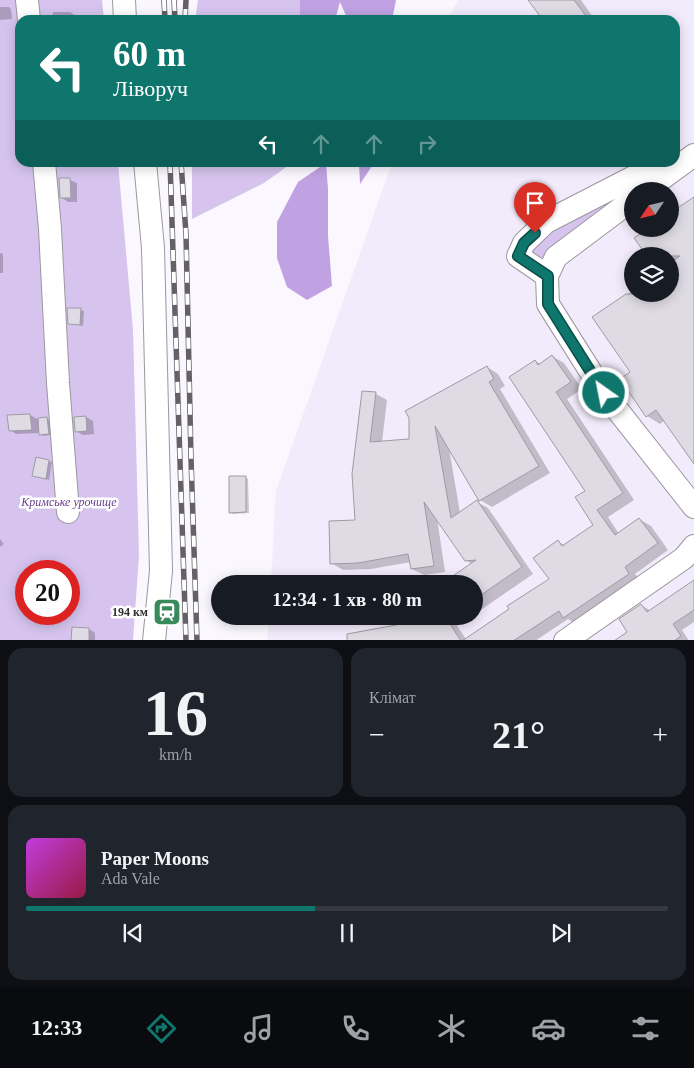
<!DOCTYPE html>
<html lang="uk">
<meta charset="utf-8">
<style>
body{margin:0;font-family:"Times New Roman",serif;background:#20242c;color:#f1f3f6;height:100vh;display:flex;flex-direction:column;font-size:19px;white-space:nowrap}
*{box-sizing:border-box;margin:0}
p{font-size:16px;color:#9ea1a6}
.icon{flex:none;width:28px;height:28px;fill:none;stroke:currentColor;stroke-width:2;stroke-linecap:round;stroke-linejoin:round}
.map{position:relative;height:640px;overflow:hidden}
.details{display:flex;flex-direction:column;gap:8px;padding:8px;background:#0d0f14;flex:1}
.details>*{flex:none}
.hud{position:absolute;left:15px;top:15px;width:665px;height:152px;border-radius:15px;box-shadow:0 2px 12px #0003;background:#0f766e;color:#fff;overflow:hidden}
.needle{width:32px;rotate:235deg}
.tools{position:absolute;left:624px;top:182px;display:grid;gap:10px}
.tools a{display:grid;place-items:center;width:55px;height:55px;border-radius:50%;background:#171b24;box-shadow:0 2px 12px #0003;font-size:25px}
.speed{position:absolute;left:15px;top:560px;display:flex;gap:10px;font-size:25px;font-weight:700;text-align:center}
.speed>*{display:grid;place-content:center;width:65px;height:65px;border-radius:50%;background:#171b24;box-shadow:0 2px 12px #0003;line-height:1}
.speed .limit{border:8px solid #d22;background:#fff;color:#111}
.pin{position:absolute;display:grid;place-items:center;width:42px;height:42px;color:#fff;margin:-51px -21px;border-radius:50% 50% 50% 0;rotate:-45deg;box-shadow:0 0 5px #0007}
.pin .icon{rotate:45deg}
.me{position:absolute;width:55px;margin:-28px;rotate:327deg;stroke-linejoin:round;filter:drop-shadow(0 0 4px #0008)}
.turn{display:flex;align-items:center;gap:18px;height:105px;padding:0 15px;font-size:22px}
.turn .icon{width:65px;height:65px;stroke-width:2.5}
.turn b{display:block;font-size:35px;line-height:42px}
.lanes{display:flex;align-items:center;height:48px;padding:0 15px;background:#0003;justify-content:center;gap:25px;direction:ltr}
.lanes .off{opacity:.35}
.big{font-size:38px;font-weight:700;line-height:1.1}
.details .tile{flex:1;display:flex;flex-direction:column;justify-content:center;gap:8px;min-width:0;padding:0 18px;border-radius:15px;background:#20242c}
.details .dial{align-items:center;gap:0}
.dial b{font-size:65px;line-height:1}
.song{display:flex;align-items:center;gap:15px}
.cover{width:60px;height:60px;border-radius:8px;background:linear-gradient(135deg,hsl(290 70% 55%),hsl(340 70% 35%))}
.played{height:5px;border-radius:2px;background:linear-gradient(90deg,#0f766e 45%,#363941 45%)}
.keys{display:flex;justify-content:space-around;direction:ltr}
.heat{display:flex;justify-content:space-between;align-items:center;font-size:28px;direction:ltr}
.details .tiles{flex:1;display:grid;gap:8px;grid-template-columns:1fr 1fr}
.tile:last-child{grid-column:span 2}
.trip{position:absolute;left:211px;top:575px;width:272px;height:50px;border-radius:25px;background:#171b24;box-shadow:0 2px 12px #0003;font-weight:700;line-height:50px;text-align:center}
.dock{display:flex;height:80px;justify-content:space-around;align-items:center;background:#090b0e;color:#9ea1a6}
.dock .icon{width:35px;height:35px}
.dock .on{color:#0f766e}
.dock b{font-size:22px;color:#f1f3f6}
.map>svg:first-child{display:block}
.built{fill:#f2ebfb;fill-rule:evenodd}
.green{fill:#d6c4ee;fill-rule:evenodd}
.forest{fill:#c0a2e3}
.shadow{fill:#0003}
.building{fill:#dfdbe4;stroke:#9e9aa3}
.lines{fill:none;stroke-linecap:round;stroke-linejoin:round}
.minor-casing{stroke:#9b97a0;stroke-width:24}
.minor{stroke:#fff;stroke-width:22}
.rail-casing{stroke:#636166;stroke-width:5.5}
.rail{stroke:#fff;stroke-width:4;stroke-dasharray:11;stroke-linecap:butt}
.route-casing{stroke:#0a4d48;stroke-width:12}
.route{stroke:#0f766e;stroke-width:9}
.labels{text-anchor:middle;stroke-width:5;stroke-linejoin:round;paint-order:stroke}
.park-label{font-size:12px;font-style:italic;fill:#663f8c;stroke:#fff}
.poi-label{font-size:12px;font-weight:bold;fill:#2f2e31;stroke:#fff;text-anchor:end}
</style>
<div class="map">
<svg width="694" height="641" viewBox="0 0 694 641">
<rect width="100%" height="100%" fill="#faf7ff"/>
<!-- built -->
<path class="built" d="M 458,0 L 694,0 L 694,640 L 267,641 L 269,616 L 475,616 L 475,584 L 271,584 L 276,491 L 392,163 L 675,162 L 675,20 L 447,20 ZM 632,191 L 670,191 L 670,229 L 632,229 ZM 632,256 L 670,256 L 670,294 L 632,294 Z"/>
<!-- green -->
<path class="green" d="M 0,0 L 102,0 L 104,20 L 20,20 L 20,162 L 118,163 L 133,330 L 139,555 L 133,640 L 0,641 ZM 26,571 L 69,571 L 69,614 L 26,614 Z
M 198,0 L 300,0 L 300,20 L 195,20 Z
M 192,163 L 192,162 L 292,163 L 264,183 L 192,219 Z
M 661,172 L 544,258 L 533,255 L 528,246 L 547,228 Z"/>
<!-- forest -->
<path class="forest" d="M 300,0 L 396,0 L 392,20 L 348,20 L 340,2 L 335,20 L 300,20 Z
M 326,163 L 328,189 L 328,236 L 332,286 L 307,300 L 287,287 L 277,258 L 277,222 L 298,182 Z
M 359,163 L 374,163 L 360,184 Z"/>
<!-- shadow -->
<path class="shadow" d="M 537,0 L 581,0 L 595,20 L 544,20 Z
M 0,7 L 9,7 L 11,9 L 12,19 L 0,20 Z
M 53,12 L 70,12 L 76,16 L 76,20 L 52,20 Z
M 60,180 L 70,180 L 77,183 L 77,202 L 68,202 L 62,198 Z
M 694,198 L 694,462 L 665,420 L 660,424 L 647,416 L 632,373 L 594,318 L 632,291 L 632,294 L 670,294 L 670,256 L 648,256 L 636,238 L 650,229 L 670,229 L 670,215 Z
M 0,253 L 3,254 L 3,273 L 0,273 Z
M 81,310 L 84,311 L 83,326 L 69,323 Z
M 552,356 L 564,363 L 582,389 L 567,399 L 634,500 L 608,517 L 619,534 L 639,519 L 651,526 L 668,550 L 635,574 L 640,580 L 576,624 L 568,619 L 535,641 L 445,641 L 427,616 L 471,616 L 457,626 L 466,639 L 551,579 L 558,542 L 565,545 L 594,525 L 587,491 L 535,361 L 541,364 Z
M 487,367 L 498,374 L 505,386 L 500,389 L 550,473 L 492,507 L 480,500 L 449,448 L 460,513 L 477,502 L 488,508 L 533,574 L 475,614 L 475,584 L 472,564 L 465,560 L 437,518 L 445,572 L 424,575 L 412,569 L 411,562 L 371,569 L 343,570 L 331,563 L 357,521 L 376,394 L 387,400 L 382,442 L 410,440 Z
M 30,415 L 39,420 L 39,419 L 47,418 L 50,420 L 51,435 L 43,436 L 40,433 L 16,434 L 10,430 Z
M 86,417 L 93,421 L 94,434 L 83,435 L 76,431 Z
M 49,461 L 52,462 L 49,480 L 34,476 Z
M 245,477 L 248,479 L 249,513 L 233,514 L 230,512 Z
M 0,539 L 4,544 L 0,547 Z
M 54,569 L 58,571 L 39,571 L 38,570 Z
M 694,582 L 694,622 L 682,630 L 689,641 L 620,641 L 629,635 L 641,605 L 651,611 Z
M 89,629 L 95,633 L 95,641 L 72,641 Z"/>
<!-- building -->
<path class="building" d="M 528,0 L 574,0 L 589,20 L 543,20 Z
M 59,178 L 70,178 L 71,198 L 60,198 Z
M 694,197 L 694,464 L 656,410 L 646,417 L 620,379 L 630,372 L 592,317 L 626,294 L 670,294 L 670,263 L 680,256 L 647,256 L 634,238 L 647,229 L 670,229 L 670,213 Z
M 67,308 L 81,308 L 80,325 L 68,324 Z
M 552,355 L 571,382 L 556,392 L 623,493 L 597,510 L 615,535 L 639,518 L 658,543 L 625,567 L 629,574 L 563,618 L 559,611 L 513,641 L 462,641 L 509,609 L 507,606 L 549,579 L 533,558 L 558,540 L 562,546 L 593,525 L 575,497 L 585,491 L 509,377 L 535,360 L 538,365 Z
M 487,366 L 494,379 L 489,382 L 539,466 L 479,501 L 435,426 L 451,518 L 477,500 L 522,567 L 475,599 L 475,584 L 441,584 L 476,560 L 465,561 L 424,502 L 434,566 L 411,569 L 408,554 L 358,563 L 330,564 L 329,521 L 355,520 L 352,474 L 362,391 L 376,392 L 370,442 L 409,439 L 409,418 L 405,411 Z
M 30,414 L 32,430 L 9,431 L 7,415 Z
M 86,416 L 87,431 L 75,432 L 74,417 Z
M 47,417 L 49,434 L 39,435 L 38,418 Z
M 36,457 L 49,460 L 46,479 L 32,476 Z
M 229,476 L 246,476 L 246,512 L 229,513 Z
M 694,580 L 694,610 L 673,624 L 681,636 L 674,641 L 614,641 L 627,632 L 619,619 L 641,604 L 647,612 Z
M 426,616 L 445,616 L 461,641 L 347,641 L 347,634 L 428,619 Z
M 72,627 L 89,628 L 89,641 L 71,641 Z"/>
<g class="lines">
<defs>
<path id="minor" d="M 27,0 L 29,20
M 124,0 L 125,20
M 44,162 L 50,229 L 58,383 L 68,512
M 145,162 L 153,248 L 161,571 L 154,641
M 645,191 L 694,155
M 632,200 L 556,257 L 547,276 L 548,304 L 604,393 L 694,507
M 547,276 L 518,256 L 524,243 L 546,222 L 649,169 L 666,162
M 565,641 L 684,558 L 694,546"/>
</defs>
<!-- minor casing -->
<use href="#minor" class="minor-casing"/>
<!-- minor -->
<use href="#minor" class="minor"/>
<defs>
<path id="rail" d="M 164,0 L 165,20
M 174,0 L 175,20
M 185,20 L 186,0
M 170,162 L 186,641
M 181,162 L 186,234 L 191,458 L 197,641"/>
</defs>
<!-- rail casing -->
<use href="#rail" class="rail-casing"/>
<!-- rail -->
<use href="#rail" class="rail"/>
</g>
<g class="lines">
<defs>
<path id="route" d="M 535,233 L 524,243 L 518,256 L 548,276 L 548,304 L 604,393"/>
</defs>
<!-- route casing -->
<use href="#route" class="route-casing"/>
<!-- route -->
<use href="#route" class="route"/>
</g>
<!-- icons -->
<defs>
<symbol id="station-square" viewBox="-11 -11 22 22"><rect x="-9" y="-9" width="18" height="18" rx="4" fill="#398a5b" stroke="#fff"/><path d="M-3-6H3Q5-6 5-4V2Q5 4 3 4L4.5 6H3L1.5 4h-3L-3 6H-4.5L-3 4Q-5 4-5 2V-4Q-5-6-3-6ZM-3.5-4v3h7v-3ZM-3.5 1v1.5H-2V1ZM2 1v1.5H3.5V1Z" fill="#fff"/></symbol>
</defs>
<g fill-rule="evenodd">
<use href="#station-square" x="151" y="596" width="32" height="32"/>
</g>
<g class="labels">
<!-- park labels -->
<g class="park-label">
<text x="69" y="506">Кримське урочище</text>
</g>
<!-- poi labels -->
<g class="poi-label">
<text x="148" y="616">194 км</text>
</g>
</g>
</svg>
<div class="tools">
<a><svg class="needle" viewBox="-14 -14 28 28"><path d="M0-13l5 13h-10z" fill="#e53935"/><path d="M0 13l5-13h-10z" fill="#9ea1a6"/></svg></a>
<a><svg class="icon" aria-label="layers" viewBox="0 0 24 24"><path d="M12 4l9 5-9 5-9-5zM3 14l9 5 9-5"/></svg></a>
</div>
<div class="speed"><div class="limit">20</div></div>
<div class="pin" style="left:535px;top:233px;background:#d93025"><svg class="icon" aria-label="arrive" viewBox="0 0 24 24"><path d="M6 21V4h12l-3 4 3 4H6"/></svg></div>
<svg class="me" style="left:604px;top:393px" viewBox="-20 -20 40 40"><circle r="17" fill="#0f766e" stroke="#fff" stroke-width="3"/><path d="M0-11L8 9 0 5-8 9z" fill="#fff"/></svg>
<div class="trip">12:34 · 1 хв · 80 m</div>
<div class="hud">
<div class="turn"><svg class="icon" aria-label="left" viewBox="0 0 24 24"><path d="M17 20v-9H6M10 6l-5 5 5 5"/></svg><div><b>60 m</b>Ліворуч</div></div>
<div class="lanes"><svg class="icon" aria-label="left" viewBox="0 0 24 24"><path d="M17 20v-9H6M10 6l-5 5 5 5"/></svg><svg class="icon off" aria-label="ahead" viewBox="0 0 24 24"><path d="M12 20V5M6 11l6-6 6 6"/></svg><svg class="icon off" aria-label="ahead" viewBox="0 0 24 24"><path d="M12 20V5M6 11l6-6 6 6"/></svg><svg class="icon off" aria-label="right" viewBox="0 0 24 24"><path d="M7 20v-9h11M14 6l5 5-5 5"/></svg></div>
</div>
</div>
<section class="details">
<div class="tiles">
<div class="tile dial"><b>16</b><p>km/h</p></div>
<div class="tile"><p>Клімат</p>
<div class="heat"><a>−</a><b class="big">21°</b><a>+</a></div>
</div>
<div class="tile">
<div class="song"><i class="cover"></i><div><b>Paper Moons</b><p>Ada Vale</p></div></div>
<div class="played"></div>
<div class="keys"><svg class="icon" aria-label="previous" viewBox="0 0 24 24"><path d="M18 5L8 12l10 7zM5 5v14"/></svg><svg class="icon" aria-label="pause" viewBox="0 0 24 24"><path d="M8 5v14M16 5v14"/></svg><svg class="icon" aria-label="next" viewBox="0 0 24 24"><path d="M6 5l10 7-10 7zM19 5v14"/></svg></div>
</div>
</div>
</section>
<nav class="dock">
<b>12:33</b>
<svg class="icon on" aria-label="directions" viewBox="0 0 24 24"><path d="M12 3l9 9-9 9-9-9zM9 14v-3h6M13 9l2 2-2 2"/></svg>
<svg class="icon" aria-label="music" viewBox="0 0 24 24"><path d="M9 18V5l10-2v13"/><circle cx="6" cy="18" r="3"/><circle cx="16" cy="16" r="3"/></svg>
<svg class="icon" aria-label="phone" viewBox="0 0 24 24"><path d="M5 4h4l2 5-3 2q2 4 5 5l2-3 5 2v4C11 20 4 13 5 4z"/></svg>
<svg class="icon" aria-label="climate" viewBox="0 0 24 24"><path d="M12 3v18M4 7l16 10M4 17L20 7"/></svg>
<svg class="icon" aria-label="car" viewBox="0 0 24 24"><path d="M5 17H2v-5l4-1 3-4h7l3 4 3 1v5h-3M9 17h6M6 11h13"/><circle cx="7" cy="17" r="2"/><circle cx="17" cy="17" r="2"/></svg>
<svg class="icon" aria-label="filters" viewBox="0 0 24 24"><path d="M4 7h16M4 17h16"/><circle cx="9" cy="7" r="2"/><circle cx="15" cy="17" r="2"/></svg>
</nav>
